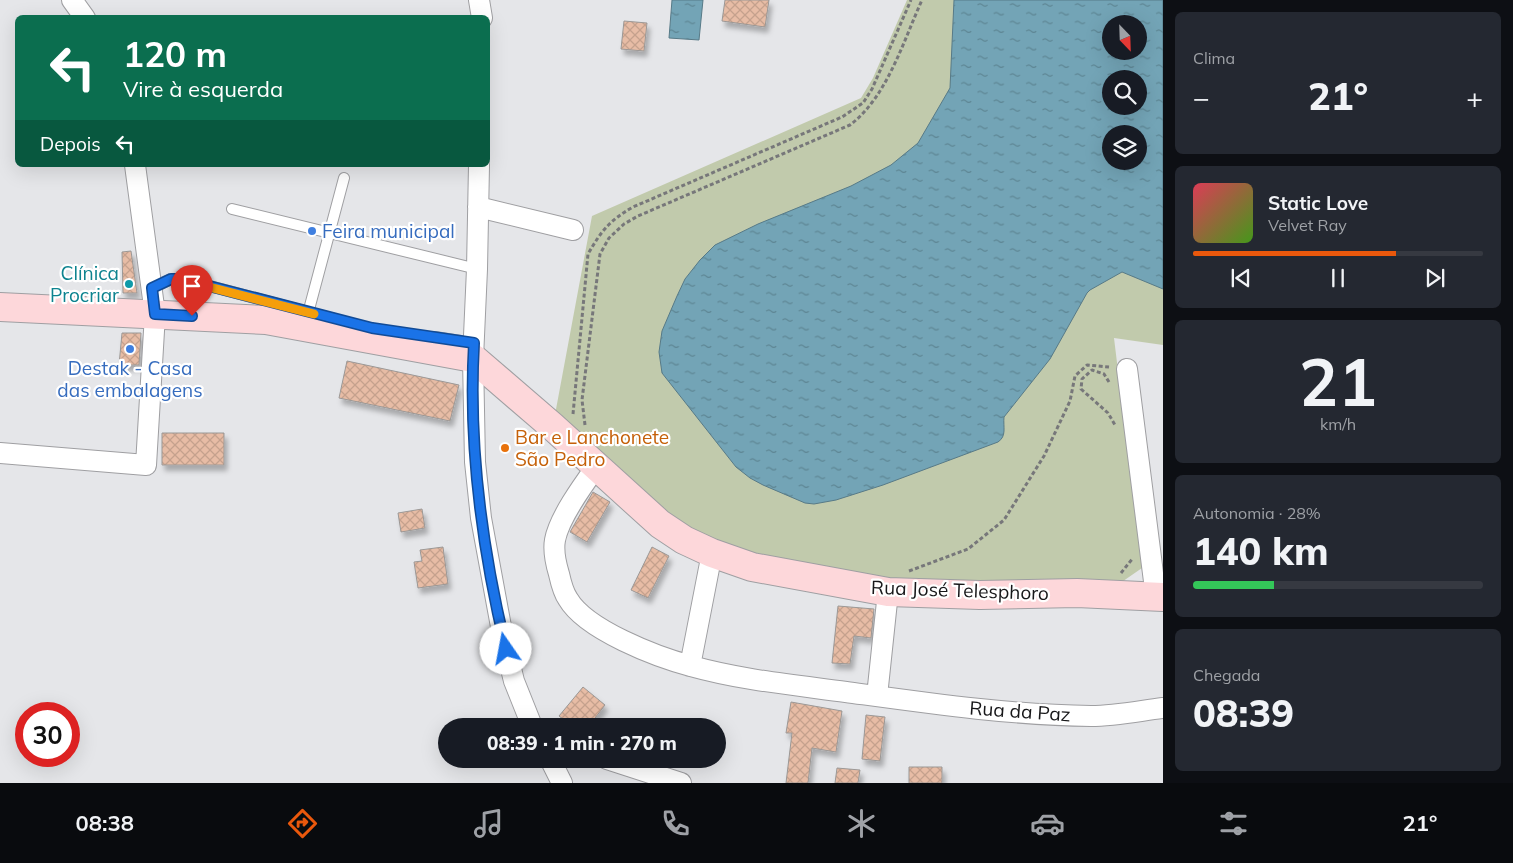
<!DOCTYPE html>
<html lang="pt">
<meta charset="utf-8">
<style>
body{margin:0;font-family:Mulish,sans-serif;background:#242831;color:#f1f3f6;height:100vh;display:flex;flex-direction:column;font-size:19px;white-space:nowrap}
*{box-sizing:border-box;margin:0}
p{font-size:16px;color:#9ea1a6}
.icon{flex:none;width:28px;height:28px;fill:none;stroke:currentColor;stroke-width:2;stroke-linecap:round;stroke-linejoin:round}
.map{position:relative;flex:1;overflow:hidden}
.drawer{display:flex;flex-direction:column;gap:12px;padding:12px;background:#0d0f14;width:350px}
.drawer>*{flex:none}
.hud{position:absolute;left:15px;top:15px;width:475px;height:152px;border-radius:8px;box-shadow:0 5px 20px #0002;background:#0b6e4f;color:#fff;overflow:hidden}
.needle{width:32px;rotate:157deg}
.fabs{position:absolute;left:1102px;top:15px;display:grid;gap:10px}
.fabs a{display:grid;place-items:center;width:45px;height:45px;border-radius:50%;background:#171b24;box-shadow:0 5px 20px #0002;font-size:25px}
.speed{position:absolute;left:15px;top:702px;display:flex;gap:10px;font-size:25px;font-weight:700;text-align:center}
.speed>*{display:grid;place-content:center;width:65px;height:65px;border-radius:50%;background:#171b24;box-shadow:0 5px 20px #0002;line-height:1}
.speed .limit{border:8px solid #d22;background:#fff;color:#111}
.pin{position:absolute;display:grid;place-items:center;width:42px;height:42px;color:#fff;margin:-51px -21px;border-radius:50% 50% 50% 0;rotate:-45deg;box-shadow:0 0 5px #0007}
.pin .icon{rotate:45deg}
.me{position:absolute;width:55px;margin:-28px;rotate:348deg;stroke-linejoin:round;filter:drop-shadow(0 0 4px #0008)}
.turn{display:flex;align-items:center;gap:18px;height:105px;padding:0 25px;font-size:22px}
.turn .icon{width:65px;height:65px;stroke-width:2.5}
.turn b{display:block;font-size:35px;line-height:42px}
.then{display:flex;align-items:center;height:48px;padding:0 25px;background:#0003;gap:10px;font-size:19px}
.big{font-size:38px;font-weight:800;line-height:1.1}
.drawer .tile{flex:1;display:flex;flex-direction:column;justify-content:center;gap:8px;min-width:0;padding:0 18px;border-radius:8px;background:#242831}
.drawer .dial{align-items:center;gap:0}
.dial b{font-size:65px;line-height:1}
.song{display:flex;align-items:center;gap:15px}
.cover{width:60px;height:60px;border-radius:8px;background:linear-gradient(135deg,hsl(350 70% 55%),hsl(100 70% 35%))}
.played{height:5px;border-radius:2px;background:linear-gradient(90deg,#ea580c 70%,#363941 70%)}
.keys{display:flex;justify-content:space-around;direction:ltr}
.heat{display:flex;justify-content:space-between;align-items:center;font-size:28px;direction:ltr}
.charge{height:8px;border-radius:4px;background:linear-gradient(90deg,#34c759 28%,#363941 0)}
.trip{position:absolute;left:438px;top:718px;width:288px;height:50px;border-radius:25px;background:#171b24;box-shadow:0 5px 20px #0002;font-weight:800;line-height:50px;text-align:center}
.dock{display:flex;height:80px;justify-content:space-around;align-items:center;background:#090b0e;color:#9ea1a6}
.dock .icon{width:35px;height:35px}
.dock .current{color:#ea580c}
.dock b{font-size:22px;color:#f1f3f6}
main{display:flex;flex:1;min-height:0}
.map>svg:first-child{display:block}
.green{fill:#c1caac;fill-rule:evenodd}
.water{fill:url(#water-ripples);stroke:#577a87;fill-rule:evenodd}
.building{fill:url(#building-cross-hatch);stroke:#9b9896;filter:url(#shadow)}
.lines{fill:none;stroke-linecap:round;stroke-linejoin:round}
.lane-casing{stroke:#9f9fa2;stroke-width:12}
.street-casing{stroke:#9f9fa2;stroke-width:22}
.secondary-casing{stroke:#9f9fa2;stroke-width:30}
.path{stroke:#77777a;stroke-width:3;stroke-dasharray:4 2.5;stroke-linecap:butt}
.lane{stroke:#fff;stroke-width:10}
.street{stroke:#fff;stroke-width:20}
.secondary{stroke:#fdd7da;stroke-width:28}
.route-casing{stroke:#114b97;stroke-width:12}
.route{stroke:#1a73e8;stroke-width:9}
.slow{stroke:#f59e0b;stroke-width:9}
.shop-dot{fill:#3f7fe0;stroke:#fff;stroke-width:2}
.culture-dot{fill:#0f9aa8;stroke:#fff;stroke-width:2}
.food-dot{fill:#e8710a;stroke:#fff;stroke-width:2}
.labels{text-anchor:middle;stroke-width:4.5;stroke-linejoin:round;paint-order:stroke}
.shop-label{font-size:19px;fill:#366cbe;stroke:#fff;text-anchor:start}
.culture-label{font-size:19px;fill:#0d838f;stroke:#fff;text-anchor:end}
.food-label{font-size:19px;fill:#c56008;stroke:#fff;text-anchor:start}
.street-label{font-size:19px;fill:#171719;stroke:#fff}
</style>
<main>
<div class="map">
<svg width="1163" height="783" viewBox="0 0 1163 783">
<defs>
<pattern id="water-ripples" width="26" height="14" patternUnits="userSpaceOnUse" patternTransform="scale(1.25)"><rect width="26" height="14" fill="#73a4b6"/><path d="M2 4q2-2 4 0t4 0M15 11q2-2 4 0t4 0" fill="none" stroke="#5d8593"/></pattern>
<pattern id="building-cross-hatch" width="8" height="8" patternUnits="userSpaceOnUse" patternTransform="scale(1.25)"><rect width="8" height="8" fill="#e7bca5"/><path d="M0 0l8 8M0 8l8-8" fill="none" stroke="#c5a18d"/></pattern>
<filter id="shadow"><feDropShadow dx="3" dy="5.5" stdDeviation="2.5" flood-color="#0004"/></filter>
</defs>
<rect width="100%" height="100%" fill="#e5e6e9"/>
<!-- green -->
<path class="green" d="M 907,0 L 1163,0 L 1163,345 L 1114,338 L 1142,568 L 1116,586 L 824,577 L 666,524 L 554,420 L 592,216 L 861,98 L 873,78 ZM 1111,24 L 1139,24 L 1139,51 L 1111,51 ZM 1111,79 L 1139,79 L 1139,106 L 1111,106 ZM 1111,134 L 1139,134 L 1139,161 L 1111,161 Z"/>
<!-- water -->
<path class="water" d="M 672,0 L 703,0 L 699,40 L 669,38 Z
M 954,0 L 1163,0 L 1163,289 L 1122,272 L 1090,290 L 1087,293 L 1050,359 L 1004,417 C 1003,427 1007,436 998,442 L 883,485 L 836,500 L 814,504 L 805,503 L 763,485 L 750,478 L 736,467 L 662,373 L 659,352 L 662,331 L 677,296 L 685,279 L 700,260 L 715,245 L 758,224 L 851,186 L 891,165 L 918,143 L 950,88 ZM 1111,24 L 1139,24 L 1139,51 L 1111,51 ZM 1111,79 L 1139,79 L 1139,106 L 1111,106 ZM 1111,134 L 1139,134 L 1139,161 L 1111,161 Z"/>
<!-- building -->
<path class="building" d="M 725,0 L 769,0 L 765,27 L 722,21 Z
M 624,21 L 647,23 L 644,51 L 621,49 Z
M 131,251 L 137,293 L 123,293 L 122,252 Z
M 122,333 L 141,333 L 139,365 L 119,365 Z
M 347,361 L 459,385 L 450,421 L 339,398 Z
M 162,433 L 224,433 L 224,465 L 162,465 Z
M 593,492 L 610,502 L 587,542 L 570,532 Z
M 422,509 L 425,528 L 401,532 L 398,513 Z
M 443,547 L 448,584 L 418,588 L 414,562 L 422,561 L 420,550 Z
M 652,547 L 669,556 L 648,598 L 631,590 Z
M 838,606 L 874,609 L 871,638 L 854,636 L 850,664 L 832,663 Z
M 583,687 L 605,705 L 589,726 L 572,726 L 559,716 Z
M 791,702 L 842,711 L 836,752 L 812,748 L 808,783 L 786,783 L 792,733 L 786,733 Z
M 866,715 L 885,717 L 880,761 L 862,759 Z
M 909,767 L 942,767 L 942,783 L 909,783 Z
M 837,768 L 860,770 L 858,783 L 835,783 Z"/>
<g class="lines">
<defs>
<path id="lane" d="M 232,209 L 477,269
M 152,288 L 171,279 L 183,279 L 342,321
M 307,317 L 344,178
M 435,337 L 474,343"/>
<path id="street" d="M 72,0 L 85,18
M 479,0 L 482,18
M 479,165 L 477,269 L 473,358 L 475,462 L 481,518 L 502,632 L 514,681 L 532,726
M 478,207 L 573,230
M 1127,369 L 1156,597
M 0,453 L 146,465 L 155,314 L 135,165
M 596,467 C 583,485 559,518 555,540 C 553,551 556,564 559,574 C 561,583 563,592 568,599 C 586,630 657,657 691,666 C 741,680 794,685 846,692 C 927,703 1009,715 1091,716 C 1115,716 1139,711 1163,708
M 690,666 L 712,553
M 877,696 L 888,592
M 550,759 L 562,783
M 607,759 L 681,783"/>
<path id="secondary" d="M 0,307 L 266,320 L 473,358 L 552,426 L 660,524 L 684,540 L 712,553 L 752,567 L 888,592 L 980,595 L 1077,593 L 1163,597"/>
</defs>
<!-- lane casing -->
<use href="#lane" class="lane-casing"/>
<!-- street casing -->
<use href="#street" class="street-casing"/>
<!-- secondary casing -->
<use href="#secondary" class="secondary-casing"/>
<!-- path -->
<path class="path" d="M 1109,382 L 1104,374 L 1092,370 L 1082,379 L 1081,389 L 1108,413 L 1115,425
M 573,414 L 588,254 C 602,230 609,221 633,207 L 842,117 L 863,103 L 872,89 L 911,0
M 585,425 L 582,400 L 600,254 L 609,238 L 624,224 L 638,216 L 850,125 C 887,97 903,42 922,0
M 909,571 L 968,549 L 1004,520 L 1044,456 L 1070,401 L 1075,376 L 1087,365 L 1109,367
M 1121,573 L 1133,558"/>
<!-- lane -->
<use href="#lane" class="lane"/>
<!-- street -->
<use href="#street" class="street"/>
<!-- secondary -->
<use href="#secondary" class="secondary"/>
</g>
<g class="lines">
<defs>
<path id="route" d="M 192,316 L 155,314 L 152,288 L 171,279 L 182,279 L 372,328 L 474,343 C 468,446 482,549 506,649"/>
</defs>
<!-- route casing -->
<use href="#route" class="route-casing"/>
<!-- route -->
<use href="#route" class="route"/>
<!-- slow -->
<path class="slow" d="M 178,279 L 314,314"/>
</g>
<!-- markers -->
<g class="shop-dot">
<circle cx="312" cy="231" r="5"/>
<circle cx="130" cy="349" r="5"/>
</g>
<circle class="culture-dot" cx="129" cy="284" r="5"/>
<circle class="food-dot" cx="505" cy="448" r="5"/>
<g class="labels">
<!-- shop labels -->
<g class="shop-label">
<text x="322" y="238">Feira municipal</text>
<text x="130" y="375" text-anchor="middle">Destak - Casa<tspan x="130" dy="22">das embalagens</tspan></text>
</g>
<!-- culture labels -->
<g class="culture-label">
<text x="119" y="280">Clínica<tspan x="119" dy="22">Procriar</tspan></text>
</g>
<!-- food labels -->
<g class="food-label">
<text x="515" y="444">Bar e Lanchonete<tspan x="515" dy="22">São Pedro</tspan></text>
</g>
<!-- street labels -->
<g class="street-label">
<text transform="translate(960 590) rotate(2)" y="7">Rua José Telesphoro</text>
<text transform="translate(1020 711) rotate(4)" y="7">Rua da Paz</text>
</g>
</g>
</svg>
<div class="fabs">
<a><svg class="needle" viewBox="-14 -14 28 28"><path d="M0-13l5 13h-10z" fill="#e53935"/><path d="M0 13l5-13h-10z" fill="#9ea1a6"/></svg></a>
<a><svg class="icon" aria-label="search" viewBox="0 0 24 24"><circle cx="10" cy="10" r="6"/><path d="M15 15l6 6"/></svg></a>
<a><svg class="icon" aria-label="layers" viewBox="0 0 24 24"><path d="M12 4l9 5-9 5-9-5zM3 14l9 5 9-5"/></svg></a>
</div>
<div class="speed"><div class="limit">30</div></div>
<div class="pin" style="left:192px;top:316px;background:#d93025"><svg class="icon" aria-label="arrive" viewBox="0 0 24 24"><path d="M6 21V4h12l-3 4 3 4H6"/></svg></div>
<svg class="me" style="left:506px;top:649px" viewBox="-20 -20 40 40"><circle r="19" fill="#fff"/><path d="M0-13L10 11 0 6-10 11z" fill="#1a73e8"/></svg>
<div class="trip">08:39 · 1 min · 270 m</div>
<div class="hud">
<div class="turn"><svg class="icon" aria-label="left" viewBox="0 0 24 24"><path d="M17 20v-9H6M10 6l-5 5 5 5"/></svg><div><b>120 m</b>Vire à esquerda</div></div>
<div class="then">Depois<svg class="icon" aria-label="left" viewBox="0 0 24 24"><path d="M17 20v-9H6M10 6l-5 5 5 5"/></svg></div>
</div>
</div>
<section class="drawer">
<div class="tile"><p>Clima</p>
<div class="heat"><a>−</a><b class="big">21°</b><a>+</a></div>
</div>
<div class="tile">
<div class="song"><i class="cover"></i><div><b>Static Love</b><p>Velvet Ray</p></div></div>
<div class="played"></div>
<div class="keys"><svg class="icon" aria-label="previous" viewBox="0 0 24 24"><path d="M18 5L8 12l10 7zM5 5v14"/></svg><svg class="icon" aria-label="pause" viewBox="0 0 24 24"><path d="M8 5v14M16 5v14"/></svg><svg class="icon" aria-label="next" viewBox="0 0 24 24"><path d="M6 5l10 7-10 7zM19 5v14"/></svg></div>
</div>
<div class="tile dial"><b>21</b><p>km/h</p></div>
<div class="tile"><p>Autonomia · 28%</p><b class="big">140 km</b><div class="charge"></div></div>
<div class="tile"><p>Chegada</p><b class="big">08:39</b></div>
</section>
</main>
<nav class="dock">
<b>08:38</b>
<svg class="icon current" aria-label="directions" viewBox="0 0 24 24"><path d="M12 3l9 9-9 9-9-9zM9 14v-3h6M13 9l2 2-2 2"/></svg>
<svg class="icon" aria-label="music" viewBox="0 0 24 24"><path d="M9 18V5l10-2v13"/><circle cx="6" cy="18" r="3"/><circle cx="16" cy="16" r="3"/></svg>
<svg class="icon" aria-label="phone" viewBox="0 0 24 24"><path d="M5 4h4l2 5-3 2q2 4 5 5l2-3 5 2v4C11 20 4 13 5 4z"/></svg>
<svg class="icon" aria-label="climate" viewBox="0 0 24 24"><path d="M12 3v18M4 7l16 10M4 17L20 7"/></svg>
<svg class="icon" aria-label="car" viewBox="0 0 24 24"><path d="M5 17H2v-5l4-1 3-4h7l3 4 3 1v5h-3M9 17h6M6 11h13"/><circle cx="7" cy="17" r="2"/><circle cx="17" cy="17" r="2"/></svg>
<svg class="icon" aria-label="filters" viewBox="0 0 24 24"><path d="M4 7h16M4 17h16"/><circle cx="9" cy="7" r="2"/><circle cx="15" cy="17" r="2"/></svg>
<b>21°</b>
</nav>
